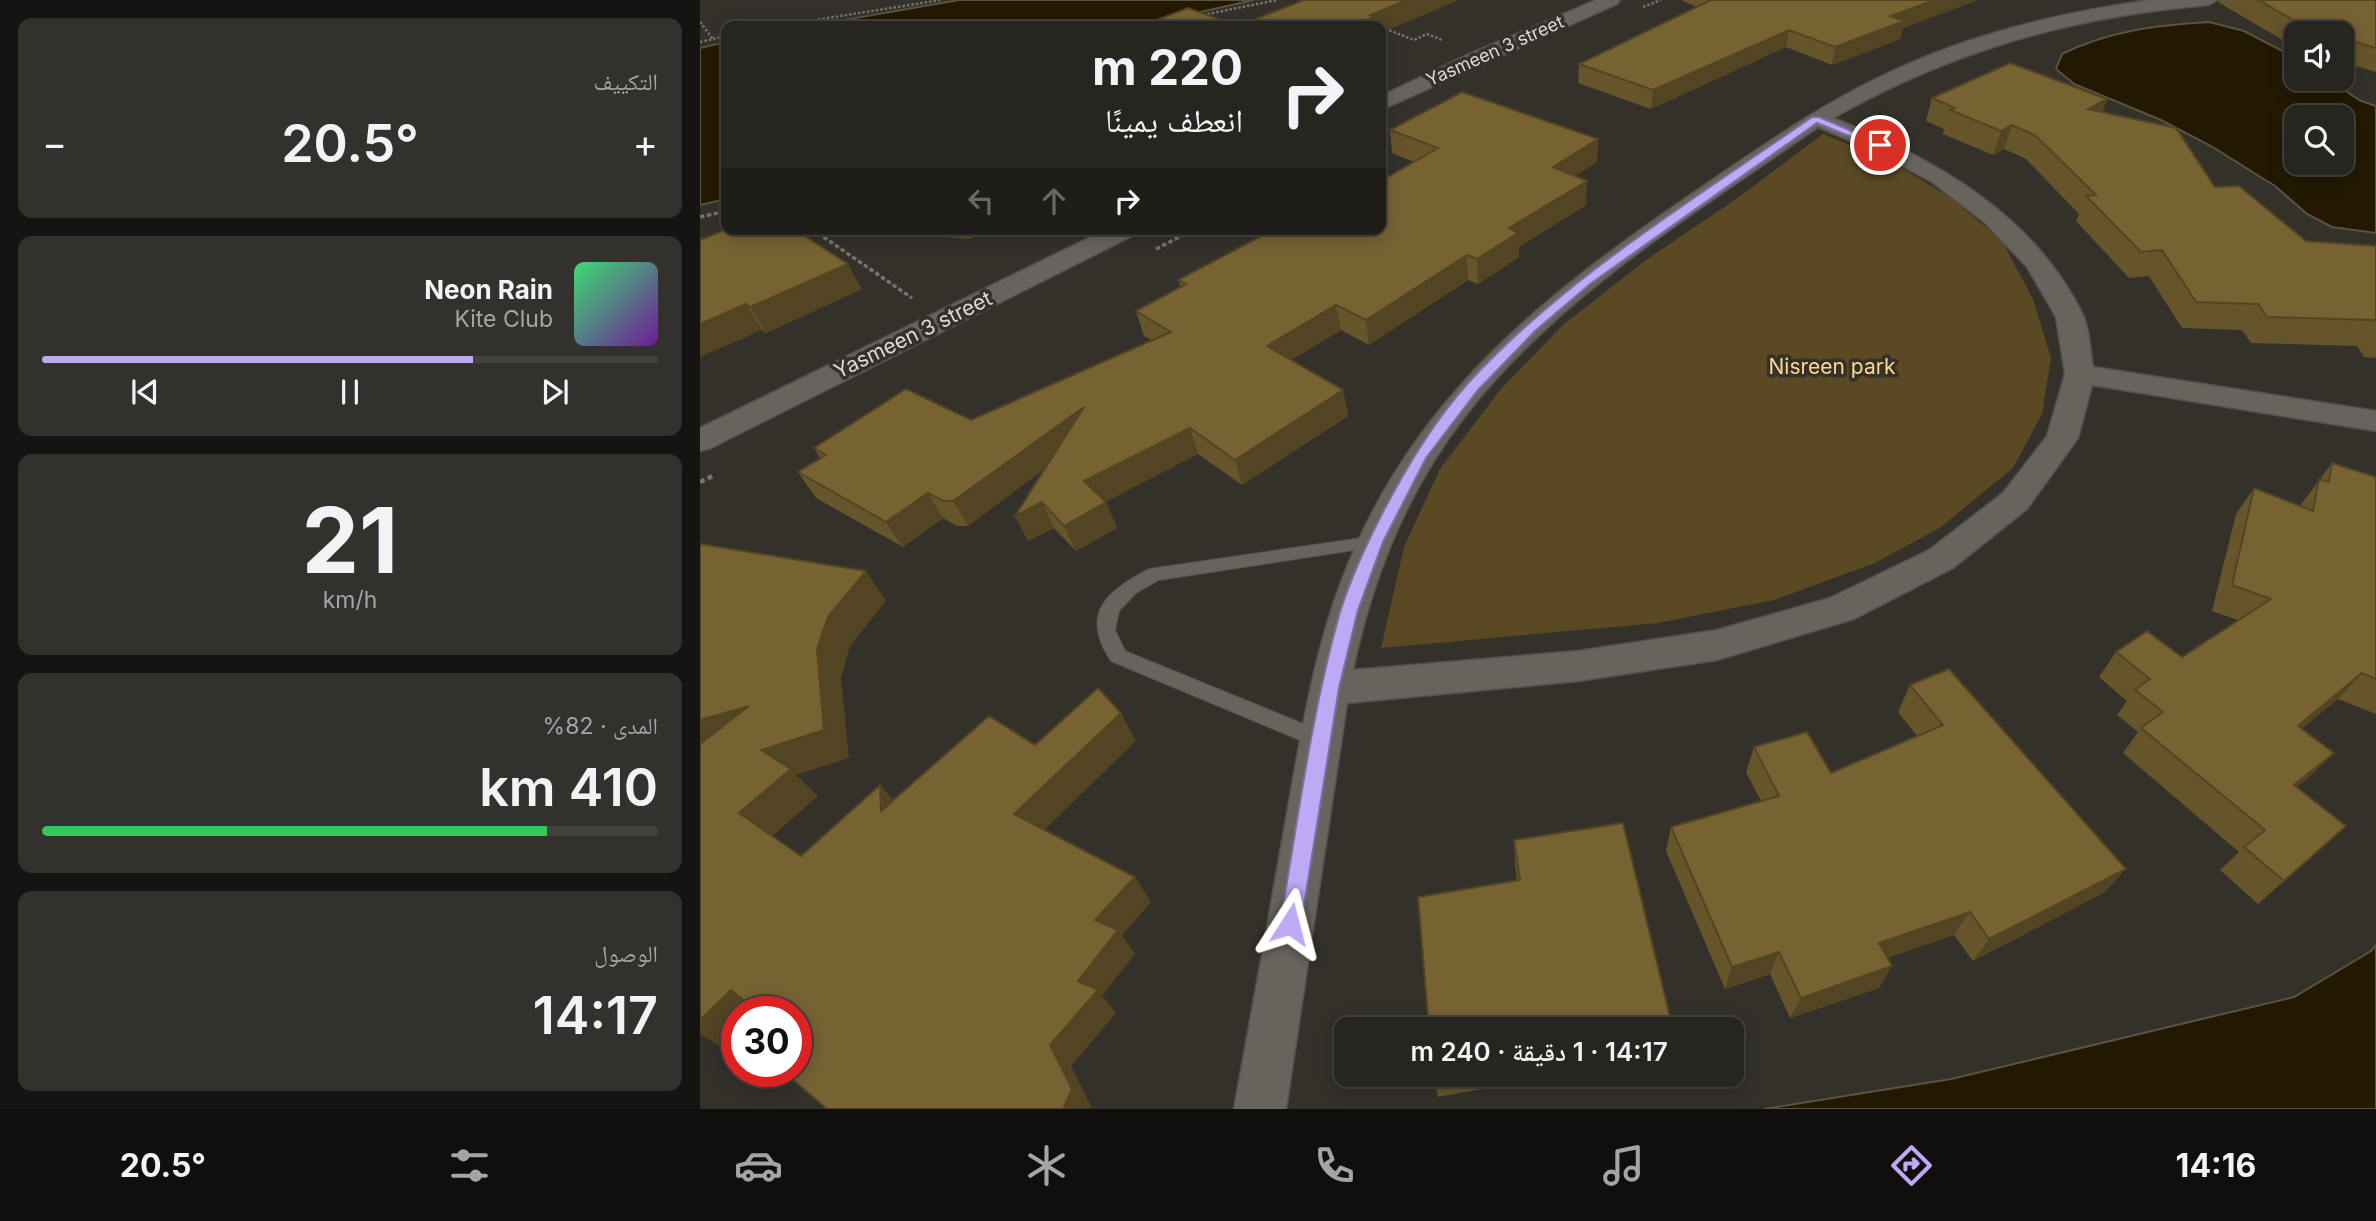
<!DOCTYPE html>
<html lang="ar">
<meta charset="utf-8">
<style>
body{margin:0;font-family:Inter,"Noto Naskh Arabic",sans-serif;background:#33312d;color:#f1f3f6;direction:rtl;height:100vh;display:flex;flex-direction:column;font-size:26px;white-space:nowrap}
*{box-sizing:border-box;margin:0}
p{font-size:23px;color:#a4a5a5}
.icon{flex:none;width:38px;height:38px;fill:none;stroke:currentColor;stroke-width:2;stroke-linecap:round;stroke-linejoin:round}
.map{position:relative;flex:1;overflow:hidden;direction:ltr}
.side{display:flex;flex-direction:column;gap:18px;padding:18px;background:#151412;width:700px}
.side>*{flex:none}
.hud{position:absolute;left:21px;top:21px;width:665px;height:214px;border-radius:14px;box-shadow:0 4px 18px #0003,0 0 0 2px #43423e;direction:rtl;background:#272520;color:#f1f3f6;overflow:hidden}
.fabs{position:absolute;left:1584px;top:21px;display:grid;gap:14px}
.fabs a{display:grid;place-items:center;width:70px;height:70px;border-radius:14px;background:#272520;box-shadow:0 4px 18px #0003,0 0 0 2px #43423e;font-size:35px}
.speed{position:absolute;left:21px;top:996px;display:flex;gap:14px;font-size:35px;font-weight:700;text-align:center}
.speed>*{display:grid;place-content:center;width:91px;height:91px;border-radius:50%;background:#272520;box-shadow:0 4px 18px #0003,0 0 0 2px #43423e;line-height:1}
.speed .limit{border:10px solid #d22;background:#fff;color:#111}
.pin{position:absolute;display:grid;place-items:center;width:60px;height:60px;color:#fff;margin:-30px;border:4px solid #fff;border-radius:50%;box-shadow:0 2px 7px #0007}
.me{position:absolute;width:77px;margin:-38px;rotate:9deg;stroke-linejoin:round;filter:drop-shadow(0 0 5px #0008)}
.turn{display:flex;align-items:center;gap:24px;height:147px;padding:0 28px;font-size:32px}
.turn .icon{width:91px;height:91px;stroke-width:2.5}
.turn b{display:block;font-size:49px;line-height:60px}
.lanes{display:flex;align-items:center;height:66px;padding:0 28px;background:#0003;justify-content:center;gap:35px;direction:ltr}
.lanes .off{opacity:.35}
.big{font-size:52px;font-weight:600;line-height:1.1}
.side .card{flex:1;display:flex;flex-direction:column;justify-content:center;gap:10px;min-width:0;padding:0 24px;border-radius:14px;background:#33312d}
.side .dial{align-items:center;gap:0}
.dial b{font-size:91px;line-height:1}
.song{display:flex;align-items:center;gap:21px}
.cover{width:84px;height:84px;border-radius:10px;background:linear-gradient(135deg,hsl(140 70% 55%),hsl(280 70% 35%))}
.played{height:7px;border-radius:4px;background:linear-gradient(90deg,#bea9f5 70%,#43423e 70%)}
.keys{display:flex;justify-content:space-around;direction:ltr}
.heat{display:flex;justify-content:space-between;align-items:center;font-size:38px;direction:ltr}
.charge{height:10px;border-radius:5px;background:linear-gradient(90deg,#34c759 82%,#43423e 0)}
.trip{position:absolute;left:634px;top:1017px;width:410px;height:70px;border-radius:14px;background:#272520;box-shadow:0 4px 18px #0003,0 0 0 2px #43423e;font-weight:600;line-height:70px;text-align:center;direction:rtl}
.tabs{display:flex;height:112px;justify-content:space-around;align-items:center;background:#100f0d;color:#a4a5a5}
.tabs .icon{width:49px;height:49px}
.tabs .selected{color:#bea9f5}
.tabs b{font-size:32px;color:#f1f3f6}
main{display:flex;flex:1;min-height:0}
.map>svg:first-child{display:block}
.green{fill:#5a4922}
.water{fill:#231901;stroke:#5a5341;stroke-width:2;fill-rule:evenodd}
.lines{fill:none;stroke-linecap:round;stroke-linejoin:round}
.service-casing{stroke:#524f4a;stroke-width:2}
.minor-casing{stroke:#524f4a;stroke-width:3}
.path-far2{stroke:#77746f;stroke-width:2.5;stroke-dasharray:2.5 2;stroke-linecap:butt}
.path-far1{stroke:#77746f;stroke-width:3.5;stroke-dasharray:4.5 2.5;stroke-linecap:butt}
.path{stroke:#77746f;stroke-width:4.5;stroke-dasharray:5 3.5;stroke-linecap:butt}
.service{fill:#67645d;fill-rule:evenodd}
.minor{fill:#67645d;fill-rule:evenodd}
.wall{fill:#66542b}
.shaded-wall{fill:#534523}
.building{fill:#776232;stroke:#534523;stroke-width:2}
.route{fill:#bea9f5;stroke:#7c6e9f;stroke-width:2}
.labels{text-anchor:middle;stroke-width:7;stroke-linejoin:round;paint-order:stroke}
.far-street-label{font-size:18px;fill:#dcdad6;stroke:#34312b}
.street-label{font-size:21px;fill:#dcdad6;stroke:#34312b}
.park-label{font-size:21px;fill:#fad88c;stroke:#34312b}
</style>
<main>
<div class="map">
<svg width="1676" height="1109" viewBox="0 0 1676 1109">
<rect width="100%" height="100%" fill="#34312b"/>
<!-- green -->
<path class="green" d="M 1123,134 L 1192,162 L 1251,198 L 1302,241 L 1333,299 L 1351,358 L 1342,414 L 1313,468 L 1241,527 L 1175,563 L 1074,600 L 958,623 L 681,648 L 704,547 L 740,469 L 800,390 L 863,325 L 946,260 L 1039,197 Z"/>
<!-- water -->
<path class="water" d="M 259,0 L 554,0 L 437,26 L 109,26 Z
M 1509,22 L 1544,31 L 1596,58 L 1596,79 L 1629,79 L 1659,100 L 1676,106 L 1676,233 L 1632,227 L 1607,214 L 1575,186 L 1511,146 L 1461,120 L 1374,84 L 1356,69 L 1362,54 C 1409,31 1456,25 1509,22 ZM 1596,117 L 1642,117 L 1642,163 L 1596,163 Z
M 26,42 L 26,199 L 0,205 L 0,48 Z
M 1676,945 L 1676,1109 L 1064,1109 L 1251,1079 L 1594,997 L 1671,951 Z"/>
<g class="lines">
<defs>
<path id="service" d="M 675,536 L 681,538 L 684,542 L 681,546 L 459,580 L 436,593 L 419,611 L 415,630 L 425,651 L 628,734 L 631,740 L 628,746 L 621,749 L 614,746 L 411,661 C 380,614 405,592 449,569 Z"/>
<path id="minor" d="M 896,0 L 920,0 L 917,4 L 681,110 L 681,96 L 765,56 Z
M 1450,0 L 1517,0 L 1508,5 C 1371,17 1253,50 1133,118 C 1233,158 1333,213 1383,315 C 1390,330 1390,351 1393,367 L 1676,411 L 1676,431 L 1392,385 L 1378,438 L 1327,509 L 1253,568 L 1154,619 L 1017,660 L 878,681 L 647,703 L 586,1109 L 534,1109 C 552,1010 570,912 587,813 C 601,735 613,656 641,582 C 712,394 849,291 1009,182 C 1071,140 1131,98 1199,68 C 1278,32 1364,12 1450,0 ZM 1118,127 L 1172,150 L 1232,182 L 1284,222 L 1327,267 L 1356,317 L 1365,374 L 1347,436 L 1303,493 L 1229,550 L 1130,598 L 1017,630 L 878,651 L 653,670 C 672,579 708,489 766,415 C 859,295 995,214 1118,127 Z
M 407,229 L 439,229 L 436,234 L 11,448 L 0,451 L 0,428 Z"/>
</defs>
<!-- service casing -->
<use href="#service" class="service-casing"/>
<!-- minor casing -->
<use href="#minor" class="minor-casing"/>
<!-- path-far2 -->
<path class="path-far2" d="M 943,7 L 961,0
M 503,15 L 577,0
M 0,22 L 13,39
M 78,26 L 241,0
M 681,27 L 714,40 L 727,34 L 742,40
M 0,42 L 26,36"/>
<!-- path-far1 -->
<path class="path-far1" d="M 0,217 L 26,211
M 112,229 L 212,298
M 456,249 L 495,229"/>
<!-- path -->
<path class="path" d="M 0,482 L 15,475"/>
<!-- service -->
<use href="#service" class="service"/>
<!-- minor -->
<use href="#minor" class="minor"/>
</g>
<!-- wall -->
<path class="wall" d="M 981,0 L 1278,0 L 1203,28 L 1200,39 L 1132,65 L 1086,47 L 951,109 L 878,83 L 879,64 L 997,7 Z
M 1519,0 L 1676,0 L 1676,72 L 1642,62 L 1642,33 L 1596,33 L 1596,48 L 1518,2 Z
M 1232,98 L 1407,99 L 1402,112 L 1515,187 L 1606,241 L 1676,246 L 1676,358 L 1664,357 L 1657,346 L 1551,343 L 1542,330 L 1482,328 L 1449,276 L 1429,278 L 1376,221 L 1379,214 L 1326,159 L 1304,149 L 1293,155 L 1243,134 L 1244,129 L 1226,121 Z
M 690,130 L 898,139 L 897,162 L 875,176 L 886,205 L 819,247 L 819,257 L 778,284 L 768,280 L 669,345 L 641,330 L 591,360 L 643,390 L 648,416 L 542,485 L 498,454 L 405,501 L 417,528 L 376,551 L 354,528 L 328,541 L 344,469 L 268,526 L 257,526 L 243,518 L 203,547 L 116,498 L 98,472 L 120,458 L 114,448 L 271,420 L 452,340 L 444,336 L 436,311 L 481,287 L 478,280 L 681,229 L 714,162 L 692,153 Z
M 100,229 L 294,229 L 270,239 L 191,232 L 187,235 L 102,233 Z
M 0,240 L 162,289 L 66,333 L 62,330 Z
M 1632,463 L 1676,477 L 1676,714 L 1638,699 L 1601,729 L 1634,753 L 1609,777 L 1597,787 L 1646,826 L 1558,904 L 1520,870 L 1539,852 L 1423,753 L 1438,732 L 1417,715 L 1427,701 L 1399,677 L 1416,652 L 1482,657 L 1538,620 L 1512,611 L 1536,514 L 1554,488 L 1600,506 Z
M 1210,685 L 1405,892 L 1273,961 L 1254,935 L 1187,958 L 1179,988 L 1090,1018 L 1070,974 L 1025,989 L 966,851 L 971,827 L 1061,801 L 1046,772 L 1054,747 L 1131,773 L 1217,736 L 1198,712 Z
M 814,840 L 973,1029 L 817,881 L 815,864 Z
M 733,1074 L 864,1074 L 738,1097 Z"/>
<!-- shaded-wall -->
<path class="shaded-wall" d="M 707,0 L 759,0 L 681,33 L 681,26 L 651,26 L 670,15 Z
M 1235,0 L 1278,0 L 1203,28 L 1200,39 L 1132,65 L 1135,47 L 1190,16 Z
M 1089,30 L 1086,47 L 951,109 L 953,90 Z
M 1407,99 L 1398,123 L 1388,109 Z
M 1312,125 L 1304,149 L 1293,155 L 1301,131 Z
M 898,139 L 897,162 L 853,191 L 853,167 Z
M 887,181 L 886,205 L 819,247 L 819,257 L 778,284 L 777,259 L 809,228 Z
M 185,229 L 190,229 L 191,232 L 187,235 Z
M 266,229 L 294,229 L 270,239 Z
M 767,255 L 768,280 L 669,345 L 666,320 Z
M 148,264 L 162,289 L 66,333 L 50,307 Z
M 46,304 L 62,330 L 0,357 L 0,324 Z
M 636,305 L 641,330 L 573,371 L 567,346 Z
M 643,390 L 648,416 L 542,485 L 535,460 Z
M 384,407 L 394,432 L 268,526 L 253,501 Z
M 490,428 L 498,454 L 396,507 L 384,481 Z
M 228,493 L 243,518 L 203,547 L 186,522 Z
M 342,502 L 354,528 L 328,541 L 315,516 Z
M 406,502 L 417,528 L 376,551 L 364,526 Z
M 166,571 L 186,601 L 150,646 L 141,678 L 149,758 L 96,775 L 118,796 L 69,839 L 39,813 L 61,750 L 128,617 Z
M 1662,673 L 1638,699 L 1574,751 L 1598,726 Z
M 49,706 L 0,756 L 0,720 Z
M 421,713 L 436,741 L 334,840 L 314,814 Z
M 1634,753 L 1609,777 L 1569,809 L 1594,785 Z
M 180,785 L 204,812 L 181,811 Z
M 1426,869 L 1405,892 L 1273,961 L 1289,939 Z
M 435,877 L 451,902 L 422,935 L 435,954 L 402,996 L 416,1013 L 371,1066 L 392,1108 L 363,1109 L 350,1045 L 378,981 L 395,920 Z
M 1270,912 L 1254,935 L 1166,965 L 1179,943 Z
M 1079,952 L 1070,974 L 1025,989 L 1032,967 Z
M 1192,966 L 1179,988 L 1090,1018 L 1101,998 Z
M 31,990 L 63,1012 L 37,1012 L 37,1040 L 27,1050 L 0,1034 L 0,1020 Z"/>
<!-- building -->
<path class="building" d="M 604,0 L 707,0 L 670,15 L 674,17 L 651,26 L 441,26 L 488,8 L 538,26 Z
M 1011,0 L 1235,0 L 1190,16 L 1204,21 L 1135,47 L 1089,30 L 953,90 L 879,64 Z
M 1558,0 L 1676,0 L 1676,48 L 1642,38 L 1642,33 L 1623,33 L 1611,30 Z
M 1310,63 L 1407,99 L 1388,109 L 1476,128 L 1515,187 L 1539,186 L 1606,241 L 1676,246 L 1676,321 L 1675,320 L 1567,317 L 1558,304 L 1496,302 L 1462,250 L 1441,252 L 1386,196 L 1396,195 L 1335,135 L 1312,125 L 1301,131 L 1250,110 L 1255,108 L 1232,98 Z
M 762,92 L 898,139 L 853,167 L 887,181 L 809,228 L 818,233 L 777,259 L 767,255 L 666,320 L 636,305 L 567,346 L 643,390 L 535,460 L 490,428 L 384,481 L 406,502 L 364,526 L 342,502 L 315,516 L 384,407 L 253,501 L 243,501 L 228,493 L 186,522 L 98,472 L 126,455 L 114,448 L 206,389 L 271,420 L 471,332 L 436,311 L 486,284 L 478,280 L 575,229 L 681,229 L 681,181 L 738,148 L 690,130 Z
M 27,229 L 94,229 L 148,264 L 50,307 L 46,304 L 0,324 L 0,240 Z
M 1632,463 L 1676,477 L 1676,679 L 1662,673 L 1598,726 L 1634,753 L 1594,785 L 1646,826 L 1584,881 L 1544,847 L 1565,830 L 1441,728 L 1463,712 L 1435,690 L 1450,679 L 1416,652 L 1447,631 L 1482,657 L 1571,599 L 1532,585 L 1554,488 L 1613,511 L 1619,479 L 1629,482 Z
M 0,544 L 166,571 L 128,617 L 117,649 L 124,730 L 61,750 L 91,769 L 39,813 L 101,856 L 180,785 L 181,811 L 289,716 L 335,745 L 398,688 L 421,713 L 314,814 L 435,877 L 395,920 L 418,930 L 378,981 L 398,990 L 350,1045 L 372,1089 L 363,1109 L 127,1109 L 83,1071 L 96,1071 L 96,1012 L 57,1012 L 31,990 L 0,1020 L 0,744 L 49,706 L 0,720 Z
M 1249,669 L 1426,869 L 1289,939 L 1270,912 L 1179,943 L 1192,966 L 1101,998 L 1079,952 L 1032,967 L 971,827 L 1079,796 L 1054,747 L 1107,732 L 1131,773 L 1243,725 L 1210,685 Z
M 923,823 L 973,1029 L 729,1029 L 718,897 L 820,880 L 814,840 Z
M 733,1074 L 760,1074 L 734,1079 Z"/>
<!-- route -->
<path class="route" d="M 1112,117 L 1119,117 L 1185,145 L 1176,147 L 1117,123 L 890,284 L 835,331 L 778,390 L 726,458 L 683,542 L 658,610 L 639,688 L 601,924 L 598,932 L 590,935 L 583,932 L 580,924 C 598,820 611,714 640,612 C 651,577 667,543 684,510 C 708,465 734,421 769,382 C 867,276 995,199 1112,117 Z"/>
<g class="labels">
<!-- far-street labels -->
<g class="far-street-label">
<text transform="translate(795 51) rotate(-24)" y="6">Yasmeen 3 street</text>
</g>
<!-- street labels -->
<g class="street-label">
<text transform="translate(213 335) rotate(-26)" y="7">Yasmeen 3 street</text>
</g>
<!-- park labels -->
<g class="park-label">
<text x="1132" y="374">Nisreen park</text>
</g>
</g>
</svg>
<div class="fabs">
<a><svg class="icon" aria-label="sound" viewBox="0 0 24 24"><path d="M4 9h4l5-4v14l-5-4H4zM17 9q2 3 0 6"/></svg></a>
<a><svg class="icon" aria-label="search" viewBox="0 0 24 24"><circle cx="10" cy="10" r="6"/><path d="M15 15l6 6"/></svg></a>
</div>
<div class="speed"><div class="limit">30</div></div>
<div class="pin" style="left:1180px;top:145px;background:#d93025"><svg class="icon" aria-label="arrive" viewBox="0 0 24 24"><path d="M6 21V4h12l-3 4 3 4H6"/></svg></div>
<svg class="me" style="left:590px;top:924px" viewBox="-20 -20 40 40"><path d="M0-17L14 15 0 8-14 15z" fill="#bea9f5" stroke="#fff" stroke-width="4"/></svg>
<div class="trip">14:17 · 1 دقيقة · 240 m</div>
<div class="hud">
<div class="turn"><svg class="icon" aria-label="right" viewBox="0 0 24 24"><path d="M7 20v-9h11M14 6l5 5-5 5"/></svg><div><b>220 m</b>انعطف يمينًا</div></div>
<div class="lanes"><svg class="icon off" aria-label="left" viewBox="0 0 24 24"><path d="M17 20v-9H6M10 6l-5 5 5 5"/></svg><svg class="icon off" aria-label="ahead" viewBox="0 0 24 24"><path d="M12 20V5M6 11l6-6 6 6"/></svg><svg class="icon" aria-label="right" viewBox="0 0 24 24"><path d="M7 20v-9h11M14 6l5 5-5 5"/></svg></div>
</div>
</div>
<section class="side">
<div class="card"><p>التكييف</p>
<div class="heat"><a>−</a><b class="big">20.5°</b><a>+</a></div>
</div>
<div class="card">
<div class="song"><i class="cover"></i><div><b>Neon Rain</b><p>Kite Club</p></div></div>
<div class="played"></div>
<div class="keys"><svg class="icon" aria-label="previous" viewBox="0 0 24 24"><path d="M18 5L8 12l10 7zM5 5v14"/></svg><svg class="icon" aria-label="pause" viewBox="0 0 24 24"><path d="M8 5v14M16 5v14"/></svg><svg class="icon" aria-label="next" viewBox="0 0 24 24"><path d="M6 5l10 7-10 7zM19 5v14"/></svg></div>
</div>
<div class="card dial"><b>21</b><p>km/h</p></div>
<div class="card"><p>المدى · 82%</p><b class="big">410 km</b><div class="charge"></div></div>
<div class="card"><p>الوصول</p><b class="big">14:17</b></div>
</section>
</main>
<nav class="tabs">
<b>14:16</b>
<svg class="icon selected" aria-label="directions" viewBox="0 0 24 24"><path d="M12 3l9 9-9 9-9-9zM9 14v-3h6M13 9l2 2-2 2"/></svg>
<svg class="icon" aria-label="music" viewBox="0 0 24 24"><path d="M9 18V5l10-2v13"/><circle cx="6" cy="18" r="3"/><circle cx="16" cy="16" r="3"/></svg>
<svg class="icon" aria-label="phone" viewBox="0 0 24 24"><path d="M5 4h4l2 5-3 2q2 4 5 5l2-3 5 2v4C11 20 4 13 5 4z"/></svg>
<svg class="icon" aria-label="climate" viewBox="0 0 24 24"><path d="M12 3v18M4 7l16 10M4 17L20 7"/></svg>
<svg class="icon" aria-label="car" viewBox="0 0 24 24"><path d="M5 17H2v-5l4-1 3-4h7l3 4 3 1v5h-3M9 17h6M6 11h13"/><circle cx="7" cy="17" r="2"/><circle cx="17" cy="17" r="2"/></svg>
<svg class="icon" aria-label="filters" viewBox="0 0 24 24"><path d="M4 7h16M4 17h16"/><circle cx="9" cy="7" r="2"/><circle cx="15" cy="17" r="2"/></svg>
<b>20.5°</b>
</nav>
